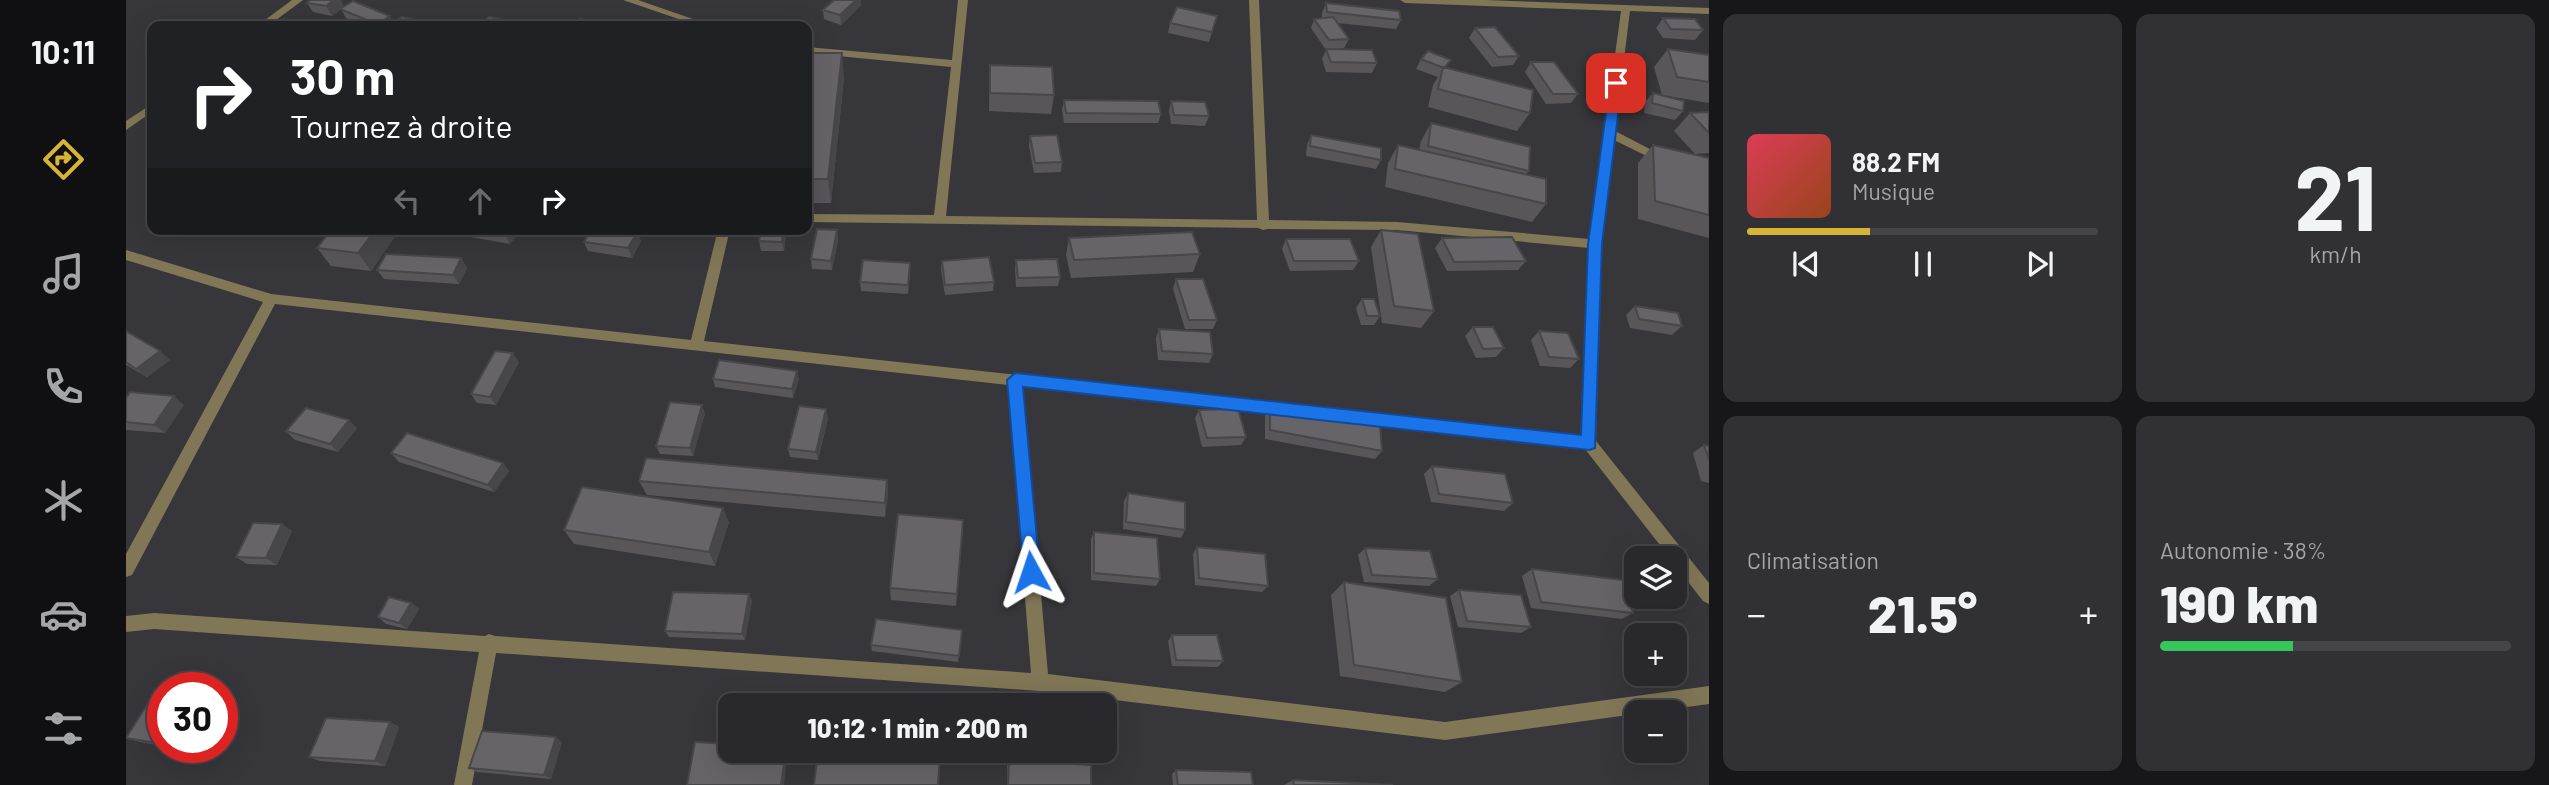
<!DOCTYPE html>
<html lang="fr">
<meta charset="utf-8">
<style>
body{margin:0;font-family:Barlow,sans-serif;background:#313034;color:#f1f3f6;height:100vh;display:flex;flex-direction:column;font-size:26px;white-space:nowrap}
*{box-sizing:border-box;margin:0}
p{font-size:23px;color:#a5a6a9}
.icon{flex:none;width:38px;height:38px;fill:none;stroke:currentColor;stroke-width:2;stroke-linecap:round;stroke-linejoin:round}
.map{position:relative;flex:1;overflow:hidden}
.side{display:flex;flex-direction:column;gap:14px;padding:14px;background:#171618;width:840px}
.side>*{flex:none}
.guide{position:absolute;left:21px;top:21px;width:665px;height:214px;border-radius:14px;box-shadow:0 7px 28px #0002,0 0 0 2px #454448;background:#202124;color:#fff;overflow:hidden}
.controls{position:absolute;left:1498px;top:546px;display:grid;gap:14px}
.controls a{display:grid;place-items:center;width:63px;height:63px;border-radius:14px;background:#29282c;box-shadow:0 7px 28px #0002,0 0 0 2px #454448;font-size:35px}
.speed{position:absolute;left:21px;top:672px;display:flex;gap:14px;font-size:35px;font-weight:700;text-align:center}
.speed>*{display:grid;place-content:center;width:91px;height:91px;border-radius:50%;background:#29282c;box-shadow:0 7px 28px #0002,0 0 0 2px #454448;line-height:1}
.speed .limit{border:10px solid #d22;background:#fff;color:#111}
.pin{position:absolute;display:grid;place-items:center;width:60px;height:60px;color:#fff;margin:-30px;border-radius:14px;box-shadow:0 4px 10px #0006}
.me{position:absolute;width:77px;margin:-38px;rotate:355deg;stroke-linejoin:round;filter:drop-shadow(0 0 5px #0008)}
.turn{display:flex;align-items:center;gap:24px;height:147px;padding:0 28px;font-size:32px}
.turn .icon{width:91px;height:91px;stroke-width:2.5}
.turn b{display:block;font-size:49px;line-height:60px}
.lanes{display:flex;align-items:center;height:66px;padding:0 28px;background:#0003;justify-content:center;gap:35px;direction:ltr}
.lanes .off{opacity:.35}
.big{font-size:52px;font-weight:800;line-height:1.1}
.side .tile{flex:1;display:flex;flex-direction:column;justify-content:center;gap:10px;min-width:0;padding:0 24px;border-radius:14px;background:#313034}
.side .dial{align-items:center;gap:0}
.dial b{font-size:91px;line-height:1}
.song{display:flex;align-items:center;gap:21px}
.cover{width:84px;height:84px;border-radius:10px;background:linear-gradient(135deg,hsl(350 70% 55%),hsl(20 70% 35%))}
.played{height:7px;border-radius:4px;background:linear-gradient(90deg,#d8b434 35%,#454448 35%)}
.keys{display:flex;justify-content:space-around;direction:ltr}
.heat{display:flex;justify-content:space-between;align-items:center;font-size:38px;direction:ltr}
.charge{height:10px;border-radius:5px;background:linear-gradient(90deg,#34c759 38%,#454448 0)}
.side .tiles{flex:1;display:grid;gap:14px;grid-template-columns:repeat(2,1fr)}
.trip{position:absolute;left:592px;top:693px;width:399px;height:70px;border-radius:14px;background:#29282c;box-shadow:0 7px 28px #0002,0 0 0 2px #454448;font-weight:800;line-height:70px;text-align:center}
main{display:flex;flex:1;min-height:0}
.tab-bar{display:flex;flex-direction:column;width:126px;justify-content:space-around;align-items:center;background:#101012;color:#a5a6a9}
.tab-bar .icon{width:49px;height:49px}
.tab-bar .current{color:#d8b434}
.tab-bar b{font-size:32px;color:#f1f3f6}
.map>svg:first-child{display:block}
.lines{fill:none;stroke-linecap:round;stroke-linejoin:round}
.street{fill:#817757;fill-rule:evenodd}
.wall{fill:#585659}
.shaded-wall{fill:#474649}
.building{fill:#666468;stroke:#474649;stroke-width:2}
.route{fill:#1a73e8;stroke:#114b97;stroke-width:2}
</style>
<main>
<nav class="tab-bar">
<b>10:11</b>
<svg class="icon current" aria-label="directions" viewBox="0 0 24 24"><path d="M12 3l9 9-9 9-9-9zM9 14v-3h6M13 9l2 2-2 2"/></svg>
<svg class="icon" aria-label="music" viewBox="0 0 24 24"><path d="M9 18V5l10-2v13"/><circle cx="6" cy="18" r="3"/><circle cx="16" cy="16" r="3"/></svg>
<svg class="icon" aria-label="phone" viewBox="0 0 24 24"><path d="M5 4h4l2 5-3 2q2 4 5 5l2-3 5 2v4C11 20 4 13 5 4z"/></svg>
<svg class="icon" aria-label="climate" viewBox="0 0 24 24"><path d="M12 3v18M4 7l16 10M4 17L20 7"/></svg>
<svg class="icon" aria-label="car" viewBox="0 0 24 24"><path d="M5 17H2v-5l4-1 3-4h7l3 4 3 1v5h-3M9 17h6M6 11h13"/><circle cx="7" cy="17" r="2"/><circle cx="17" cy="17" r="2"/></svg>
<svg class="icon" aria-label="filters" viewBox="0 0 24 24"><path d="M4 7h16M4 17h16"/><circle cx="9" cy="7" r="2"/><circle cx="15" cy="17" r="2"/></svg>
</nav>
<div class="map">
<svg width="1583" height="785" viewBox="0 0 1583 785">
<rect width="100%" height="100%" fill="#37363a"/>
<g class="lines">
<!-- street -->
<path class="street" d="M 166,0 L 177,0 L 142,26 L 131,26 Z
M 497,0 L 512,0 L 587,26 L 573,26 Z
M 832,0 L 842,0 L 820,216 L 1131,220 L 1123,0 L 1133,0 L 1143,220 L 1271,222 L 1464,239 L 1495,11 L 1279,3 L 1274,0 L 1359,0 L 1583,8 L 1583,14 L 1504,11 L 1489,131 L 1545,160 L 1539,164 L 1535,163 L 1488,140 L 1475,244 L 1470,441 L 1583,583 L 1583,604 L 1577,601 L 1549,565 L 1549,558 L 1544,558 L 1459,449 L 897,387 L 922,674 L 1319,722 L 1583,686 L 1583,704 L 1319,740 L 914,691 L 370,653 L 346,785 L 328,785 L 353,652 L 28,629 L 0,632 L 0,616 L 28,613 L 359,636 L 363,634 L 369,636 L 905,673 L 882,385 L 149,304 L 6,575 L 0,577 L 0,554 L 137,302 L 0,260 L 0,250 L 145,294 L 565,340 L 592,229 L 604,229 L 578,341 L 1456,436 L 1463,248 L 1271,230 L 1142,229 L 1137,230 L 1132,228 L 681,222 L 681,214 L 808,215 L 825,67 L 681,53 L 681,47 L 826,60 Z
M 26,104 L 26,112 L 0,130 L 0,121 Z"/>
</g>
<!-- wall -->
<path class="wall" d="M 181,3 L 218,6 L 215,8 L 268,24 L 314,26 L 239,26 L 220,18 L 215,9 L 206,16 L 187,12 Z
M 1200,3 L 1275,20 L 1270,29 L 1211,23 L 1223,39 L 1218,48 L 1210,49 L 1251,63 L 1246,73 L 1200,72 L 1196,59 L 1200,50 L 1185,28 L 1188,19 L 1196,18 L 1196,13 Z
M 735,5 L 715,25 L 698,19 L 697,10 Z
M 1091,16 L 1083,42 L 1042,33 L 1044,23 Z
M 1537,18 L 1577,30 L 1569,40 L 1537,38 L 1530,28 Z
M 1349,28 L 1393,56 L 1387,65 L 1366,67 L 1343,38 Z
M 1542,49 L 1583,55 L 1583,103 L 1536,95 L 1528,67 Z
M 681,53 L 718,78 L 705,203 L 681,203 Z
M 1295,59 L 1320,68 L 1404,113 L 1391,131 L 1302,107 L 1307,85 L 1312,77 L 1290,69 Z
M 1405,62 L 1452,94 L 1445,103 L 1420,104 L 1399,72 Z
M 864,65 L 928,95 L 925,114 L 863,111 Z
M 1527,93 L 1557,111 L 1549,120 L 1518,113 L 1519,102 Z
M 938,100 L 1035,114 L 1032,123 L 938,123 L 936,110 Z
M 1045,101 L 1083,116 L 1079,126 L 1045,124 L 1043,111 Z
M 1583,112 L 1583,153 L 1569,154 L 1548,131 L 1564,113 Z
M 1305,123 L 1403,171 L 1400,174 L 1420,204 L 1406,222 L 1259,187 L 1262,163 L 1272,145 L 1293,150 L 1295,141 Z
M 1185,135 L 1255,160 L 1250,169 L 1180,156 L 1181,145 Z
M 904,136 L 936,162 L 935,172 L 908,173 L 903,146 Z
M 1527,145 L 1583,158 L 1583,238 L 1512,219 L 1512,163 Z
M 82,229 L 108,229 L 99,237 Z
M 274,229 L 245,271 L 205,266 L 191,248 Z
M 311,229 L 395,229 L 384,244 L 312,231 Z
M 635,229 L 659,229 L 660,234 L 658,251 L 635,251 L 633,241 Z
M 711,230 L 712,240 L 706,270 L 686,269 L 685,259 Z
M 1255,230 L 1308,311 L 1295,328 L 1256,323 L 1245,247 Z
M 943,238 L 1074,254 L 1067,272 L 945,278 L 940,255 Z
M 1316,238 L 1400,261 L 1392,270 L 1321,271 L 1309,248 Z
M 1160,239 L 1233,261 L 1227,270 L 1164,271 L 1156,249 Z
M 515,241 L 506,258 L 462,251 L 458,242 Z
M 335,258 L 341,268 L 333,284 L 258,279 L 251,270 Z
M 890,260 L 934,277 L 932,286 L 890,287 L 889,269 Z
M 816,261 L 868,282 L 867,291 L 819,295 L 815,270 Z
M 784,272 L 782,294 L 735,291 L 734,282 Z
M 1050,279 L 1091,320 L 1087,329 L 1059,329 L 1047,289 Z
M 1236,299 L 1254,316 L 1248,325 L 1235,325 L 1230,308 Z
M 1509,306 L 1556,326 L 1546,335 L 1504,328 L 1500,315 Z
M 1347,327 L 1378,348 L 1370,357 L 1350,358 L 1339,336 Z
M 1033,329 L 1087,354 L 1083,363 L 1032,360 L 1030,338 Z
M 0,331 L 44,360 L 21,377 L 0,365 Z
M 1413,331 L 1453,359 L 1444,368 L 1414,366 L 1405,340 Z
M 393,362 L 370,405 L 351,403 L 345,394 Z
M 587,379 L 673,379 L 667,398 L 589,387 Z
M 0,398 L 58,405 L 39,433 L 0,430 Z
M 1144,405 L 1256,451 L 1249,459 L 1139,439 L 1139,414 Z
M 1073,410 L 1120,437 L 1115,445 L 1076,447 L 1069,418 Z
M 579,413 L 567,456 L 534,454 L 530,446 Z
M 702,418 L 692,460 L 664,457 L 662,449 Z
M 231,428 L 212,452 L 169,440 L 160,431 Z
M 1578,445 L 1583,446 L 1583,483 L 1575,481 L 1567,453 Z
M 265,453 L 377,463 L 383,471 L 368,492 L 273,462 Z
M 1306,466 L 1387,503 L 1378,511 L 1305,502 L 1298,474 Z
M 761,480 L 762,495 L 759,517 L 521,495 L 513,481 Z
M 1002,493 L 1059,530 L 1055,538 L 997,529 L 998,501 Z
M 837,520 L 830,606 L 765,600 L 764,588 Z
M 603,522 L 589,566 L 448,544 L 438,530 Z
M 166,531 L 151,565 L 121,564 L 110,557 Z
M 968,532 L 1034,579 L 1030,586 L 965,580 L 965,539 Z
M 1071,547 L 1142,586 L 1136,592 L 1069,585 L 1067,554 Z
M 1239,548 L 1312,579 L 1303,586 L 1238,582 L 1232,555 Z
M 1406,569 L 1507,613 L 1496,619 L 1405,608 L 1396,576 Z
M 1218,582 L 1336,682 L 1319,692 L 1214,676 L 1205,595 Z
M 1333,590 L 1405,627 L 1395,633 L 1332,627 L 1324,596 Z
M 623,594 L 626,601 L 619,640 L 543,637 L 539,631 Z
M 285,603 L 293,609 L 281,629 L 260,624 L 252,617 Z
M 836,630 L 832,662 L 746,651 L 745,645 Z
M 1046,635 L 1097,661 L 1092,667 L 1046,666 L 1042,641 Z
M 37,699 L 37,746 L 14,742 L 0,738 Z
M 264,722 L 273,727 L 259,766 L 194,761 L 183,757 Z
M 436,742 L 425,779 L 351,772 L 343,768 Z
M 43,747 L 85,747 L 81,754 Z
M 883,760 L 965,785 L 881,785 L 881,764 Z
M 1050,770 L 1127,785 L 1047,785 L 1046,774 Z
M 1167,780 L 1267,785 L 1158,785 Z"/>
<!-- shaded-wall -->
<path class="shaded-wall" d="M 208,0 L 215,0 L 218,6 L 206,16 L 200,6 Z
M 730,0 L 735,0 L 735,5 L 715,25 L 714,15 Z
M 264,16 L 269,26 L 252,26 L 251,24 Z
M 716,53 L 718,78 L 705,203 L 702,179 Z
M 93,229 L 108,229 L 99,237 Z
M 250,229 L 274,229 L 245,271 L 232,253 Z
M 376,229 L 395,229 L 384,244 Z
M 658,229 L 659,229 L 660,234 L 658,251 L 656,242 Z
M 711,230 L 712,240 L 706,270 L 705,261 Z
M 512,231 L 515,241 L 506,258 L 502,248 Z
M 335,258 L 341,268 L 333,284 L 327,275 Z
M 34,351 L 44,360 L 21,377 L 10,369 Z
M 387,353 L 393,362 L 370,405 L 364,397 Z
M 671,371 L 673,379 L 667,398 L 666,389 Z
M 48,396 L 58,405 L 39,433 L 28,425 Z
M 576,405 L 579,413 L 567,456 L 564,448 Z
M 700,409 L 702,418 L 692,460 L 690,452 Z
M 223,420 L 231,428 L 212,452 L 204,444 Z
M 377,463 L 383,471 L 368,492 L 362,485 Z
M 761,480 L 762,495 L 759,517 L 759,503 Z
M 597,508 L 603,522 L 589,566 L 583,552 Z
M 156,524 L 166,531 L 151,565 L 140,558 Z
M 623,594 L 626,601 L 619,640 L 616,634 Z
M 285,603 L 293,609 L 281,629 L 273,623 Z
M 96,710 L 104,713 L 96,727 Z
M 264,722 L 273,727 L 259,766 L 249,761 Z
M 430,737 L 436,742 L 425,779 L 418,775 Z
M 69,747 L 85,747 L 81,754 L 68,749 Z
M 660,751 L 662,752 L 658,785 L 655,785 Z"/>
<!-- building -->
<path class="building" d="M 184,0 L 208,0 L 200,6 L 181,3 Z
M 708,0 L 730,0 L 714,15 L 697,10 Z
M 227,1 L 264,16 L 251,24 L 214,9 Z
M 1200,3 L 1273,11 L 1275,20 L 1201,12 Z
M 1051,7 L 1091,16 L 1086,32 L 1044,23 Z
M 276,17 L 314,26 L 265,26 Z
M 363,17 L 404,26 L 361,26 L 354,25 Z
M 1207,17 L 1223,39 L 1203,40 L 1188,19 Z
M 1537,18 L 1569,19 L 1577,30 L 1545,29 Z
M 454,19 L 481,26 L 445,26 Z
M 51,21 L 64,26 L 41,26 Z
M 1369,27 L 1393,56 L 1372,57 L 1349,28 Z
M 1200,49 L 1246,50 L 1251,63 L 1205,62 Z
M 1542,49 L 1583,55 L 1583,82 L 1551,77 Z
M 1302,51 L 1325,60 L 1318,68 L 1295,59 Z
M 681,53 L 716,53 L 702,179 L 681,179 Z
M 1405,62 L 1428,62 L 1452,94 L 1427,94 Z
M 864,65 L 926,67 L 928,95 L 864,93 Z
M 1317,67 L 1407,90 L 1404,113 L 1312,89 Z
M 1527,93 L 1558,101 L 1557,111 L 1526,103 Z
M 938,100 L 1032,101 L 1035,114 L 940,113 Z
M 1045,101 L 1079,102 L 1083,116 L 1048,115 Z
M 1583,112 L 1583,133 L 1564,113 Z
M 1305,123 L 1404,147 L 1403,171 L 1302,146 Z
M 931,135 L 936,162 L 909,163 L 904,136 Z
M 1185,135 L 1255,148 L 1255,160 L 1184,146 Z
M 1272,145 L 1420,179 L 1420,204 L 1269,169 Z
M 1527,145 L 1583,158 L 1583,215 L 1529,201 Z
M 206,229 L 250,229 L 232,253 L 191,248 Z
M 465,229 L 499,229 L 512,231 L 502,248 L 458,242 Z
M 635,229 L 658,229 L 656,242 L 633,241 Z
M 691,229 L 711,230 L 705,261 L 685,259 Z
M 1255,230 L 1292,234 L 1308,311 L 1268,306 Z
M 1066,232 L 1074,254 L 948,260 L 943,238 Z
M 1386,237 L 1400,261 L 1328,262 L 1316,238 Z
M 1160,239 L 1224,239 L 1233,261 L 1168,261 Z
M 260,254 L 335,258 L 327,275 L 251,270 Z
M 863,257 L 868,282 L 819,285 L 816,261 Z
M 931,259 L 934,277 L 892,278 L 890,260 Z
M 737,260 L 784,263 L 782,285 L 734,282 Z
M 1050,279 L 1077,279 L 1091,320 L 1063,320 Z
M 1236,299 L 1248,299 L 1254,316 L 1241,316 Z
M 1509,306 L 1552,313 L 1556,326 L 1513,319 Z
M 1347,327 L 1367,327 L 1378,348 L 1357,349 Z
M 1033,329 L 1084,332 L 1087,354 L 1036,351 Z
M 0,331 L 34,351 L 10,369 L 0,362 Z
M 1413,331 L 1442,333 L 1453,359 L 1423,357 Z
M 369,351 L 387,353 L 364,397 L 345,394 Z
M 593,360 L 671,371 L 666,389 L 587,379 Z
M 4,392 L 48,396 L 28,425 L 0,422 L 0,398 Z
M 544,402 L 576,405 L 564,448 L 530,446 Z
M 1144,405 L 1254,426 L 1256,451 L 1144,430 Z
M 673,406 L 700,409 L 690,452 L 662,449 Z
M 180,408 L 223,420 L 204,444 L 160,431 Z
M 1112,409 L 1120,437 L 1081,438 L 1073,410 Z
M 281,433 L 377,463 L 362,485 L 265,453 Z
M 1578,445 L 1583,446 L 1583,460 Z
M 520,458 L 761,480 L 759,503 L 513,481 Z
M 1306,466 L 1379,474 L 1387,503 L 1313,494 Z
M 456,487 L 597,508 L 583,552 L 438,530 Z
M 1002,493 L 1059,502 L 1059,530 L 1000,522 Z
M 772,514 L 837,520 L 831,594 L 764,588 Z
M 127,523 L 156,524 L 140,558 L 110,557 Z
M 968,532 L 1031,538 L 1034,579 L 968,573 Z
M 1071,547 L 1139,554 L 1142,586 L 1073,578 Z
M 1239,548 L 1304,551 L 1312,579 L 1246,575 Z
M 1406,569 L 1497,580 L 1507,613 L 1415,602 Z
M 1218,582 L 1320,598 L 1336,682 L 1228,665 Z
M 1333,590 L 1395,595 L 1405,627 L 1341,621 Z
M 547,592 L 623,594 L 616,634 L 539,631 Z
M 263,597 L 285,603 L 273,623 L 252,617 Z
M 750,619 L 836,630 L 833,656 L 745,645 Z
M 1046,635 L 1091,635 L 1097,661 L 1050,660 Z
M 26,697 L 37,699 L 37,744 L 0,738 Z
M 200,718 L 264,722 L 249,761 L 183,757 Z
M 356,731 L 430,737 L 418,775 L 343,768 Z
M 569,742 L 604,744 L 604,751 L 660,751 L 655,785 L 561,785 Z
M 692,751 L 764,751 L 814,754 L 812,785 L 688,785 Z
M 883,760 L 965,765 L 965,785 L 882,785 Z
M 1050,770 L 1125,772 L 1127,785 L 1052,785 Z
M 1167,780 L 1267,785 L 1168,785 Z"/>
<!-- route -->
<path class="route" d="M 1490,79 L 1496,83 L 1476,244 L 1469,448 L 1463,450 L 897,387 L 914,572 L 911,578 L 905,581 L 898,578 L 881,380 L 889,373 L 1455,435 L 1462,244 L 1484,83 Z"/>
</svg>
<div class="controls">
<a><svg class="icon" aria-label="layers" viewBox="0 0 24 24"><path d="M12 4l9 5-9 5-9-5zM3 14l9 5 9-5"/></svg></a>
<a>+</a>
<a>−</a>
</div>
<div class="speed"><div class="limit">30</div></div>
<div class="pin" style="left:1490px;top:83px;background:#d93025"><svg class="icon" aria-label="arrive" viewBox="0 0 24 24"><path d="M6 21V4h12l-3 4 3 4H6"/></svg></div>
<svg class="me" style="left:905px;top:572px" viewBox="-20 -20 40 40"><path d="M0-17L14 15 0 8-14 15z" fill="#1a73e8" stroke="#fff" stroke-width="4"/></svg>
<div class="trip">10:12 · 1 min · 200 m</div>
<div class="guide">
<div class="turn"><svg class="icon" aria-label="right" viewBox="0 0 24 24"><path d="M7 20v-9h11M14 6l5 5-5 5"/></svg><div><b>30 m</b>Tournez à droite</div></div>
<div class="lanes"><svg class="icon off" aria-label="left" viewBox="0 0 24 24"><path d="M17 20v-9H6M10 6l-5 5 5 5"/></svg><svg class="icon off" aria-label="ahead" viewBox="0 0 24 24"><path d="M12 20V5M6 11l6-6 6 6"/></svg><svg class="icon" aria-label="right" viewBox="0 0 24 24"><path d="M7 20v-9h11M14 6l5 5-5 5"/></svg></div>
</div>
</div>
<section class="side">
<div class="tiles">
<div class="tile">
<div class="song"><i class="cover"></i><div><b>88.2 FM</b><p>Musique</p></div></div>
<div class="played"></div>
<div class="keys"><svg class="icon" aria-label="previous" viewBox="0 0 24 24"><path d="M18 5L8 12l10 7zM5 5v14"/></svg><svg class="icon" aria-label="pause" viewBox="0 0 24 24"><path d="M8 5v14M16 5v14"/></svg><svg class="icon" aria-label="next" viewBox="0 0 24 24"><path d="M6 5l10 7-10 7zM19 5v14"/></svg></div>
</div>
<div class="tile dial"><b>21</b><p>km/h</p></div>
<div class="tile"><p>Climatisation</p>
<div class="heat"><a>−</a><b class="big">21.5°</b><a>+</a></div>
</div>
<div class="tile"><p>Autonomie · 38%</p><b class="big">190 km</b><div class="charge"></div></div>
</div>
</section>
</main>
